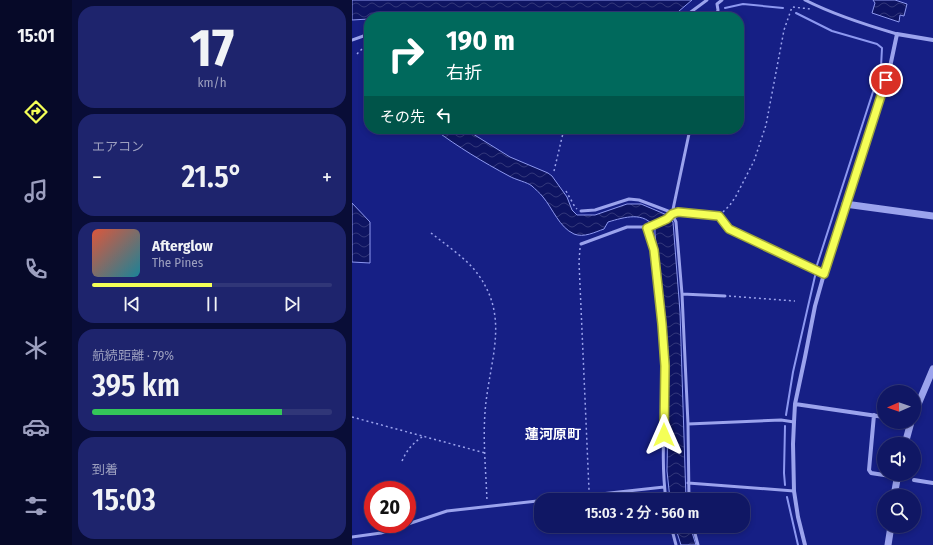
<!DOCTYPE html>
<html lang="ja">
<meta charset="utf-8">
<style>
body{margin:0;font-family:"Fira Sans Condensed","Noto Sans JP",sans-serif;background:#1e246d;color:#f1f3f6;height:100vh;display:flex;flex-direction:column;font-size:15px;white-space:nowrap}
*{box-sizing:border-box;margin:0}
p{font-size:13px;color:#9c9fbf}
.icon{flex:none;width:22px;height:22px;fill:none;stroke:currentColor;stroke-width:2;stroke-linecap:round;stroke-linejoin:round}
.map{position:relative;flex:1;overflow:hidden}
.sheet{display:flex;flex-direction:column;gap:6px;padding:6px;background:#090d37;width:280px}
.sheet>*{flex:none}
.top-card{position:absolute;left:12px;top:12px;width:380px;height:122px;border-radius:16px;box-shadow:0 2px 6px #0003,0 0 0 1px #303678;background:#00695c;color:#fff;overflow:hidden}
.needle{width:26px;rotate:268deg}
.tools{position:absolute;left:525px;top:385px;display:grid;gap:8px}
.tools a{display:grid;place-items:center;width:44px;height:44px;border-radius:50%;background:#101764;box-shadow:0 2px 6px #0003,0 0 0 1px #303678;font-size:20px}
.speed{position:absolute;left:12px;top:481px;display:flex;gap:8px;font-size:20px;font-weight:700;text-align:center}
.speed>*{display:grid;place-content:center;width:52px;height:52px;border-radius:50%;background:#101764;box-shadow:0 2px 6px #0003,0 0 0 1px #303678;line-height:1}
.speed .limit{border:6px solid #d22;background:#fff;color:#111}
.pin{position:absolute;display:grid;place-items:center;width:34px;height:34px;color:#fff;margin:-17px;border:2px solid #fff;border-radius:50%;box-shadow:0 1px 4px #0007}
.me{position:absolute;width:44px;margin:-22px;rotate:0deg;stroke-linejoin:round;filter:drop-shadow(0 0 3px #0008)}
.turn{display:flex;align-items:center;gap:14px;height:84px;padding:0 16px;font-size:18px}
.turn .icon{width:52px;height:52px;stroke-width:2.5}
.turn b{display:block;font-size:28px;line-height:34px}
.then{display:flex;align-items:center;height:38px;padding:0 16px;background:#0003;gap:8px;font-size:15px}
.big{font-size:30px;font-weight:600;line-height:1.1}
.sheet .widget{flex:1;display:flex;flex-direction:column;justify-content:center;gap:6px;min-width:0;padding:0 14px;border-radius:16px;background:#1e246d}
.sheet .dial{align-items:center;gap:0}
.dial b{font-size:52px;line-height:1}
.song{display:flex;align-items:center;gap:12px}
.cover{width:48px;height:48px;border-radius:6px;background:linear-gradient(135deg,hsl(10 70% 55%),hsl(190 70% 35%))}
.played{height:4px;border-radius:2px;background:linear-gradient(90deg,#f4ff57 50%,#303678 50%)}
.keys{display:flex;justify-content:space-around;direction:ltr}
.heat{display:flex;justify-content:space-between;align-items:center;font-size:22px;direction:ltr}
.charge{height:6px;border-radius:3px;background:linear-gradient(90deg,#34c759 79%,#303678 0)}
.trip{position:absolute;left:182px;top:493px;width:216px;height:40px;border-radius:16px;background:#101764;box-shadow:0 2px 6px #0003,0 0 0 1px #303678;font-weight:600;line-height:40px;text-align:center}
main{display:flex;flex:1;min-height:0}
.dock{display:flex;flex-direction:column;width:72px;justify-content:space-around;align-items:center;background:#060928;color:#9c9fbf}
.dock .icon{width:28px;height:28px}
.dock .active{color:#f4ff57}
.dock b{font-size:18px;color:#f1f3f6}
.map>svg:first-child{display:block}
.water{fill:url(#water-waves);stroke:#8d98f0}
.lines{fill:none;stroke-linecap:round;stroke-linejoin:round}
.stream{stroke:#8d98f0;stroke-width:2}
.path{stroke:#9ba3ed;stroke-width:1.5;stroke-dasharray:2 3;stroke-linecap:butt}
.service{stroke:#9ba3ed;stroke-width:3}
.minor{stroke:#9ba3ed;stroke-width:4}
.tertiary{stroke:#9ba3ed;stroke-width:7}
.route-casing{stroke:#9fa639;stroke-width:10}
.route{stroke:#f4ff57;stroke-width:7}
.labels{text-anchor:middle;stroke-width:4;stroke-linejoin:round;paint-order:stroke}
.quarter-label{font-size:14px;font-weight:bold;fill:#fff;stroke:#161f85}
</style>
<main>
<nav class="dock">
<b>15:01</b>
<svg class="icon active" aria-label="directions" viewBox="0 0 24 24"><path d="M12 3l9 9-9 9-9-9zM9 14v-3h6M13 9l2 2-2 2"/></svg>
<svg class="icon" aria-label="music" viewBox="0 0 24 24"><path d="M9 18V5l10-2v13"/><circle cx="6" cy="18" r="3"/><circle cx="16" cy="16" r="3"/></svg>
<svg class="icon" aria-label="phone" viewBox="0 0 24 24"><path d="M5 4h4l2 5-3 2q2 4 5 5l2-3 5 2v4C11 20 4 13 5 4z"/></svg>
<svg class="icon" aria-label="climate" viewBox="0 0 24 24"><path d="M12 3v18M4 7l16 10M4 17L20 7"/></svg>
<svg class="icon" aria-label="car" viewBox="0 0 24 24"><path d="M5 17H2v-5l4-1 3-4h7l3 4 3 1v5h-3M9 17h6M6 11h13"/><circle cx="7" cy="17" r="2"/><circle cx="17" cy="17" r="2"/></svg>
<svg class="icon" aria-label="filters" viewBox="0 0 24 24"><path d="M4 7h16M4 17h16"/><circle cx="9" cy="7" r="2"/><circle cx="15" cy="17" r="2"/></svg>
</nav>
<section class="sheet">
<div class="widget dial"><b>17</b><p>km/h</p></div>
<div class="widget"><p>エアコン</p>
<div class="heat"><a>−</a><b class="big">21.5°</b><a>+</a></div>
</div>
<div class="widget">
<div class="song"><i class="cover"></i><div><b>Afterglow</b><p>The Pines</p></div></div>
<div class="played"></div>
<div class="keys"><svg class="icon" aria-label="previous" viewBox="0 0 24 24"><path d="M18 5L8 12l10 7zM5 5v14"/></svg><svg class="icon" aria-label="pause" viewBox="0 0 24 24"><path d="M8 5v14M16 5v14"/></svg><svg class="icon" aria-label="next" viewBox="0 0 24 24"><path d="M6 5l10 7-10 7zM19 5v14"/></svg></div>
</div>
<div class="widget"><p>航続距離 · 79%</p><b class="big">395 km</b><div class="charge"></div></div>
<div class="widget"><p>到着</p><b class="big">15:03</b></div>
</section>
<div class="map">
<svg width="581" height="545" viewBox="0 0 581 545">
<defs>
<pattern id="water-waves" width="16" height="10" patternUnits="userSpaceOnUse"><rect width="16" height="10" fill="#0e1462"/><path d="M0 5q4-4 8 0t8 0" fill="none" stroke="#32377a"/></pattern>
</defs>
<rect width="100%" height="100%" fill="#161f85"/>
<!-- water -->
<path class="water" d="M 0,0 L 340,0 L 320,17 L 17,17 L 17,19 L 0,20 Z
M 521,0 L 543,0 L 555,4 L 552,16 L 548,15 L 547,22 L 520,13 L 523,3 Z
M 82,129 L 113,129 L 158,157 L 196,173 L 200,176 L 215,197 L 220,210 L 225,215 L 243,215 L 275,204 L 289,204 L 315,215 L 321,222 L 328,312 L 334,500 L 318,499 L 315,471 L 317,362 L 303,234 L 303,228 C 292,211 273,217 256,222 L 252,229 C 243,232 232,238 222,234 C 207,227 201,209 191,197 C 188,193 183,189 180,186 C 175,182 164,180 157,176 C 131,162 106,147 82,129 Z
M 0,203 L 18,222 L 18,263 L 0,262 Z
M 323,526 L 338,526 L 344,545 L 329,545 Z"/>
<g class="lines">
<!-- stream -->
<path class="stream" d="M 373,8 L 391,4 L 431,8
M 444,13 L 480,31 L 525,44 L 530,48 L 529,67 L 465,265
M 434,415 L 441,372 L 463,276
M 433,426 L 432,473 L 433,485
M 435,497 L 446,545"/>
<!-- path -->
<path class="path" d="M 5,54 L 10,49 L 17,46
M 202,171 L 212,129
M 214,191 L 223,207 L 225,209
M 371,212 L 378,205 L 384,196 L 402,161 L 414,125 L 432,30 L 440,7 L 459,9
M 79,233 C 93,244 109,255 121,268 C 158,312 140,352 134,402 C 130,435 134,469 135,502
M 228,248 L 227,262 L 237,490
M 377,296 L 443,301
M 0,417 L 133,453
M 50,461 C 55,450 60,444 70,437"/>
<!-- service -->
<path class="service" d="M 453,0 C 482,15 514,25 545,34
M 332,17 L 355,0
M 364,17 L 366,10 L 365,4 L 370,0
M 0,40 L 17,34
M 229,211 L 243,210 L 277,199 L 287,200 L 316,211 L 320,214 L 324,222 L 330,294 L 336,424 L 337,500
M 320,214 L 326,212 L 367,215 L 377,229 L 472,274
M 295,228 C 303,245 303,266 306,284 C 309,311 313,339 313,366 C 314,411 308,456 314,500
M 229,244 L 275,227 L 297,227 L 315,219 L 320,214 L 338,129
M 330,294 L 373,296
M 336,424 L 429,420 L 442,422
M 336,483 L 442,491
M 319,526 L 324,545
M 341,526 L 346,545
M 0,537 L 29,533 L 95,511 L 312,487"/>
<!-- minor -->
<path class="minor" d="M 443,404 L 532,417
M 522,415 L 517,470 L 519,473 L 545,477
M 562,480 L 581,483
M 453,545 L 446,517 L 442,491 L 441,444 L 442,422 L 443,404 L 453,357 L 463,306 L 472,274 L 538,67 L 545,34 L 581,40"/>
<!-- tertiary -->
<path class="tertiary" d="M 493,204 L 581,216
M 562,414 L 581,369
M 553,444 L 559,422
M 542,496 L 546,474
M 536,545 L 539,526"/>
</g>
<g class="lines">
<defs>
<path id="route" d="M 312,435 L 313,366 L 310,324 L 302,250 L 295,228 L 315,219 L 320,214 L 326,212 L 367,216 L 377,229 L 472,274 L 534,80"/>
</defs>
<!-- route casing -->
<use href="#route" class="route-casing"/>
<!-- route -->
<use href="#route" class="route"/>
</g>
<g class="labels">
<!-- quarter labels -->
<g class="quarter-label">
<text x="201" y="439">蓮河原町</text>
</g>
</g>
</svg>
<div class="tools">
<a><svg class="needle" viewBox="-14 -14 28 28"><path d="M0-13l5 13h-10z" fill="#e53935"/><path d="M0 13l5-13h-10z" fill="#9c9fbf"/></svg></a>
<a><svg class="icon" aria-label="sound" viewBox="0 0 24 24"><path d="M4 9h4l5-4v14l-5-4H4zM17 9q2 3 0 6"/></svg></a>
<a><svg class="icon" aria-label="search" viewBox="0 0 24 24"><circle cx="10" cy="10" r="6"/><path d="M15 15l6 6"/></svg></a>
</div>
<div class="speed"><div class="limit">20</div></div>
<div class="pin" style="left:534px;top:80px;background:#d93025"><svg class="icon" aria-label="arrive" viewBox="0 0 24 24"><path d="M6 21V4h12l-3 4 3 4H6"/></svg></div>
<svg class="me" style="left:312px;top:435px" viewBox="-20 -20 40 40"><path d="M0-17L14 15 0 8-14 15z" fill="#f4ff57" stroke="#fff" stroke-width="4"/></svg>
<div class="trip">15:03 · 2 分 · 560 m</div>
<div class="top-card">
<div class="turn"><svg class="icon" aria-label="right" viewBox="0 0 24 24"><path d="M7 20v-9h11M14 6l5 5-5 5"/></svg><div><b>190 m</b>右折</div></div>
<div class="then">その先<svg class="icon" aria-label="left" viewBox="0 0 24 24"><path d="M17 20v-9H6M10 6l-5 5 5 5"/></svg></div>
</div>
</div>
</main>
